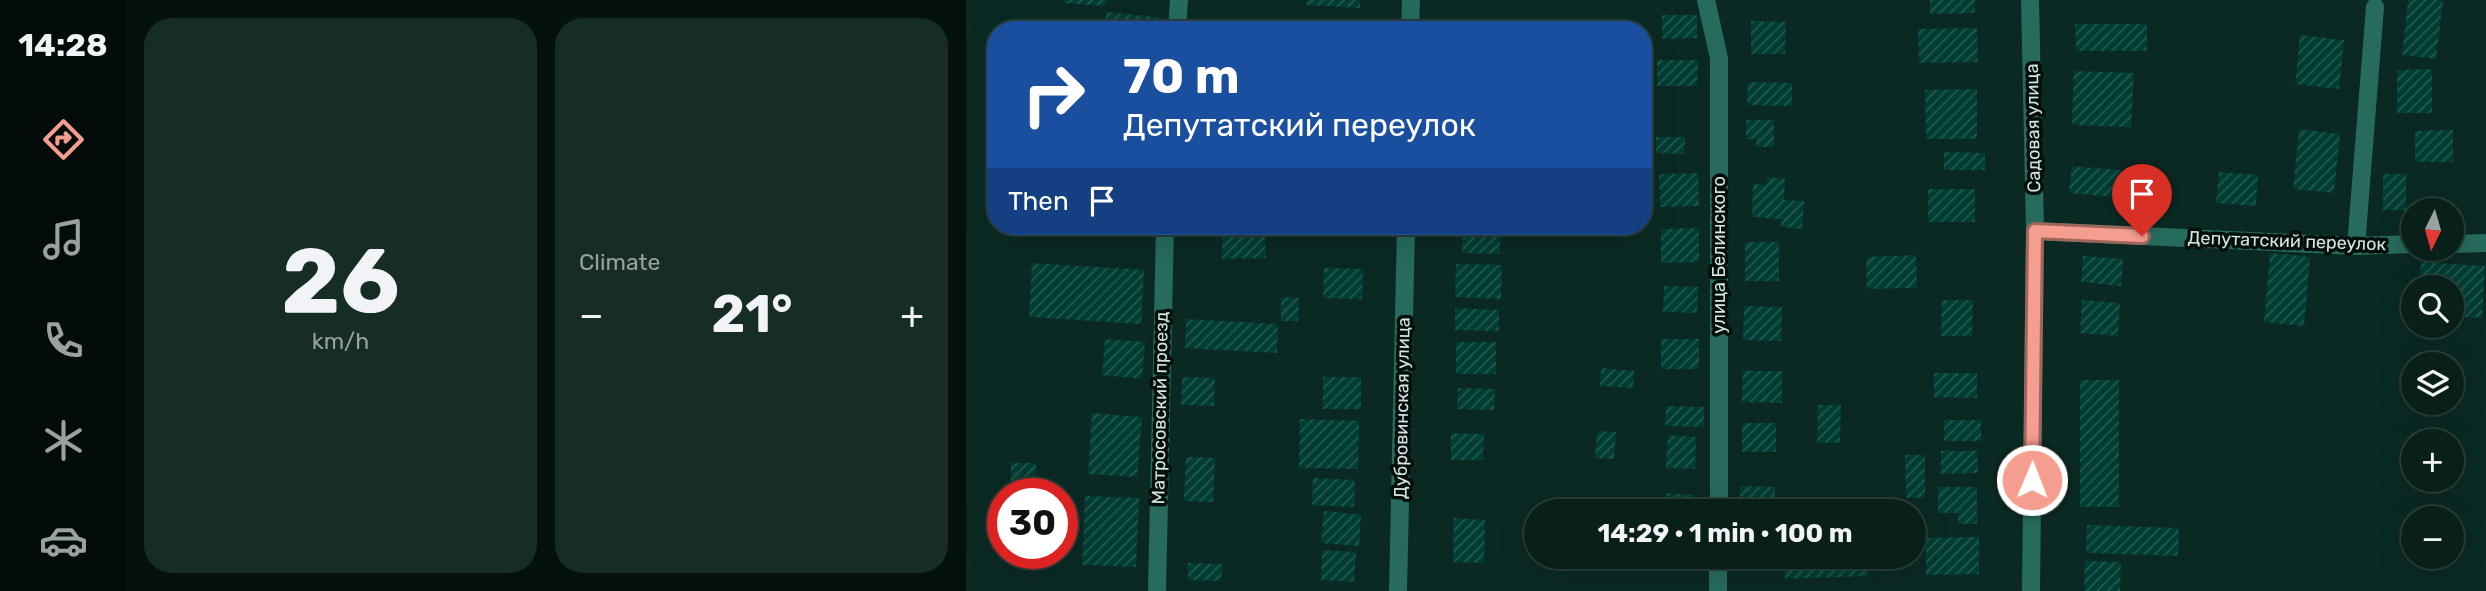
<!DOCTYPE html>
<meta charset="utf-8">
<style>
body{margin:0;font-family:Rubik,sans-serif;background:#162c27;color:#f1f3f6;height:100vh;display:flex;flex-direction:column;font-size:26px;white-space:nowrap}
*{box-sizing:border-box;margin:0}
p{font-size:23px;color:#98a2a2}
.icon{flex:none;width:38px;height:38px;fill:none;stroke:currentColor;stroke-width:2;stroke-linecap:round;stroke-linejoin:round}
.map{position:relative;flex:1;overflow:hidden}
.sheet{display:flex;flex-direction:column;gap:18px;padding:18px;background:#04110e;width:840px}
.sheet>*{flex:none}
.hud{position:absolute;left:21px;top:21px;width:665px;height:214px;border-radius:28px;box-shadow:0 7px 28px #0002,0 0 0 2px #293d39;background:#1a4fa0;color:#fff;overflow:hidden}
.needle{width:46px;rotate:185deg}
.tools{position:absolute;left:1435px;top:198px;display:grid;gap:14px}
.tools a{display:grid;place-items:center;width:63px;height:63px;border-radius:50%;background:#081f1a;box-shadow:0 7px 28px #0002,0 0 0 2px #293d39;font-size:35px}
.speed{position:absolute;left:21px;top:478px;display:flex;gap:14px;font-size:35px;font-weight:700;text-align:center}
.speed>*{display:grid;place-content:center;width:91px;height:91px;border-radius:50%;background:#081f1a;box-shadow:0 7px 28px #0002,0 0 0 2px #293d39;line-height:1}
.speed .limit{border:10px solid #d22;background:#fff;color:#111}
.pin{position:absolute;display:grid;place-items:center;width:60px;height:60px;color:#fff;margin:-72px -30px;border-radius:50% 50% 50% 0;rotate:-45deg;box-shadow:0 0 7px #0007}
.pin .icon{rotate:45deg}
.me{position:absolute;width:77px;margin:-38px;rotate:1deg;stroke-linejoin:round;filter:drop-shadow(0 0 5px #0008)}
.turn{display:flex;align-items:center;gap:24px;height:147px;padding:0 21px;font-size:32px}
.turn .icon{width:91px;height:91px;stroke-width:2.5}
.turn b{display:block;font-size:49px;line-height:60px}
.then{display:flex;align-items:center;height:66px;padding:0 21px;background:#0003;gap:14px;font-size:26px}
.big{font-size:52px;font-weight:700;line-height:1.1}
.sheet .widget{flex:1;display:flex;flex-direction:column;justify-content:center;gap:10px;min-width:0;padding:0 24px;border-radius:28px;background:#162c27}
.sheet .dial{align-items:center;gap:0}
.dial b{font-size:91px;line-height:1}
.heat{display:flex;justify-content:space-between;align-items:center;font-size:38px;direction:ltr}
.sheet .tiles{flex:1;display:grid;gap:18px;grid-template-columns:repeat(2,1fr)}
.trip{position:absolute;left:558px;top:499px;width:402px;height:70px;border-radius:35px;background:#081f1a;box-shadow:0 7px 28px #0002,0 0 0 2px #293d39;font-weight:700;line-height:70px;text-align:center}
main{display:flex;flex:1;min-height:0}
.tab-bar{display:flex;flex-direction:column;width:126px;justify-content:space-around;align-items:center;background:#030c0a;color:#98a2a2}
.tab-bar .icon{width:49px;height:49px}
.tab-bar .current{color:#f59d8e}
.tab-bar b{font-size:32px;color:#f1f3f6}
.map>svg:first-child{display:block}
.building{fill:url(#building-hatch)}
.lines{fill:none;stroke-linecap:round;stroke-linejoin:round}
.minor{stroke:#266b5e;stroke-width:18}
.route-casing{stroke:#9f665c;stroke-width:18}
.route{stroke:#f59d8e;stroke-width:12}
.labels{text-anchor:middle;stroke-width:7;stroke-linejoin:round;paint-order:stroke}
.street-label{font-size:18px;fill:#d6e6e2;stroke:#040f0c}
</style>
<main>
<nav class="tab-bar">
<b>14:28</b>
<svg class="icon current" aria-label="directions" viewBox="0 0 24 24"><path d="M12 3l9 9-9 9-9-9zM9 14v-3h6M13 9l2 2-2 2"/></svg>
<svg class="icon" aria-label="music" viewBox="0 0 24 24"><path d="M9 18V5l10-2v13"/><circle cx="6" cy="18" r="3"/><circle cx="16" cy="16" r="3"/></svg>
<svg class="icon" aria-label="phone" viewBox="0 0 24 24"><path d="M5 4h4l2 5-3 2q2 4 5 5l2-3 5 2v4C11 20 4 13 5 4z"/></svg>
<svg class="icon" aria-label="climate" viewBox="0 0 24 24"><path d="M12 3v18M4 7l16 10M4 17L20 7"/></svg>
<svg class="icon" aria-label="car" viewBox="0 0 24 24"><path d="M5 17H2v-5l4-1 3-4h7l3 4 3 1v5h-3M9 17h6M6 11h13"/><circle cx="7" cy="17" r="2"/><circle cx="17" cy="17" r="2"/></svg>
</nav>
<section class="sheet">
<div class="tiles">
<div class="widget dial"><b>26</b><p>km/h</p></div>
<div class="widget"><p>Climate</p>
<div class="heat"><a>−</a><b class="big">21°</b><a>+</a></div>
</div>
</div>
</section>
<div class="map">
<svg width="1520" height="591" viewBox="0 0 1520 591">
<defs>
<pattern id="building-hatch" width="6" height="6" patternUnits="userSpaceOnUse" patternTransform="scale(1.75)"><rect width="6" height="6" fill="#003d34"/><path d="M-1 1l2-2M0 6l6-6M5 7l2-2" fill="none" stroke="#245951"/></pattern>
</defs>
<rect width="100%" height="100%" fill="#0b2923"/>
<!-- building -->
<path class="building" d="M 98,0 L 140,0 L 139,6 L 97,3 Z
M 341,0 L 394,0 L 394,8 L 340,5 Z
M 964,0 L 1009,0 L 1009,13 L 964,14 Z
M 1442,0 L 1477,0 L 1470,59 L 1436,55 Z
M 140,12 L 192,17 L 191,30 L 138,30 Z
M 696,15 L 731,15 L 731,38 L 696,39 Z
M 785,21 L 820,22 L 819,54 L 785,54 Z
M 1109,24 L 1181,24 L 1181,51 L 1110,51 Z
M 528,25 L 528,30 L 488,30 L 488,26 Z
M 1011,28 L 1012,62 L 953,63 L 952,29 Z
M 1334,35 L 1378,40 L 1373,89 L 1329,84 Z
M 691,60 L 732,60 L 731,86 L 691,86 Z
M 1466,69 L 1466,113 L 1431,113 L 1431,70 Z
M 1108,71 L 1168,73 L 1165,127 L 1106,125 Z
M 782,82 L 826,83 L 826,106 L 781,105 Z
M 1011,89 L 1011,139 L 960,139 L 959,90 Z
M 780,120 L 808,120 L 808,147 L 790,147 L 790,139 L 780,139 Z
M 1333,129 L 1374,134 L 1368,193 L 1327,189 Z
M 1487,130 L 1487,162 L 1449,162 L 1449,131 Z
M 690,137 L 719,137 L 718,154 L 690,153 Z
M 978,152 L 1019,153 L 1019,170 L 978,170 Z
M 1106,166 L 1165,171 L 1162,198 L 1103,193 Z
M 1253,172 L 1292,175 L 1290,206 L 1250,203 Z
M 732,173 L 733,206 L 694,207 L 693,174 Z
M 1417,174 L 1440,174 L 1440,210 L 1417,210 Z
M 801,177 L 819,179 L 818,200 L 838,201 L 836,229 L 815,227 L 815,219 L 786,217 L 787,184 L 800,185 Z
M 962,189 L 1009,189 L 1009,222 L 962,222 Z
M 331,226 L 395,226 L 394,233 L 331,230 Z
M 733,228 L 733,262 L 695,263 L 695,229 Z
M 497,231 L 534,232 L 534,254 L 496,253 Z
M 299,236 L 300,258 L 256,259 L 256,237 Z
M 779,242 L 813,242 L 813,281 L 779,281 Z
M 1304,253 L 1344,257 L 1338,326 L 1298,322 Z
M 950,255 L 951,288 L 901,289 L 900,257 Z
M 1117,256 L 1157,259 L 1155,286 L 1115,282 Z
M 1455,262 L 1519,266 L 1516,318 L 1486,316 L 1486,287 L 1453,287 Z
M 66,263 L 178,270 L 175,324 L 63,317 Z
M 490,264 L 536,265 L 535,299 L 489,297 Z
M 358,268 L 397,269 L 396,299 L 357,298 Z
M 698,286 L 732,287 L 731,313 L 697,312 Z
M 315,297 L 333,298 L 332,321 L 315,321 Z
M 976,300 L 1007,300 L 1006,336 L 975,336 Z
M 1116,300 L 1154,303 L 1152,336 L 1114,333 Z
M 778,306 L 816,307 L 815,341 L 777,340 Z
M 489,308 L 533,310 L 533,331 L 489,330 Z
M 220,319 L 312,324 L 311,353 L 219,348 Z
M 139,339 L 179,342 L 176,379 L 136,375 Z
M 695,339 L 733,339 L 733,369 L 695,369 Z
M 490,342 L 530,342 L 530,374 L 490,374 Z
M 635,368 L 668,371 L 667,388 L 634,386 Z
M 777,371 L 816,371 L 816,403 L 776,402 Z
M 968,373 L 1011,373 L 1011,398 L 968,397 Z
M 216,377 L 249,378 L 248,406 L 215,405 Z
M 357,377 L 395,377 L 395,409 L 357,409 Z
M 1114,380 L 1153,380 L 1153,507 L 1114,507 Z
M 492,388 L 529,389 L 528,410 L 491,409 Z
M 852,405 L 875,405 L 874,443 L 851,443 Z
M 700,406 L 738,407 L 738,427 L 699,426 Z
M 126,413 L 176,417 L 171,477 L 122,474 Z
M 334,419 L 393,421 L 392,469 L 333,468 Z
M 978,420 L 1015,420 L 1015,441 L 978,441 Z
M 776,423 L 810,423 L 810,452 L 776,452 Z
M 631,431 L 650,432 L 648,459 L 629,458 Z
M 485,433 L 518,434 L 517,460 L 485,460 Z
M 702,435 L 730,437 L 729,469 L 700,468 Z
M 975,451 L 1011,451 L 1012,473 L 975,474 Z
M 939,455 L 959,455 L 959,498 L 940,498 Z
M 220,457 L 249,458 L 247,502 L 218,501 Z
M 45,463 L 70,463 L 69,491 L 45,491 Z
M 347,478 L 389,480 L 388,507 L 346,505 Z
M 774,486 L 809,487 L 809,511 L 774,511 Z
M 972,487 L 1011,487 L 1011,524 L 992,524 L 992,513 L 972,513 Z
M 701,493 L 728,495 L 727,511 L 700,511 Z
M 119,496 L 173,498 L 170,567 L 116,565 Z
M 358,511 L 395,515 L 393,546 L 355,543 Z
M 488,518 L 519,520 L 518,563 L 487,562 Z
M 1121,525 L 1213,528 L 1212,556 L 1120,553 Z
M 1013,537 L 1013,574 L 960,575 L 960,538 Z
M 356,550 L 390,552 L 388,582 L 355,580 Z
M 707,556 L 734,556 L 734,567 L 707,566 Z
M 818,556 L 902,556 L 902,576 L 819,579 Z
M 1119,561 L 1155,562 L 1154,591 L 1118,591 Z
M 222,563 L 256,564 L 255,581 L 222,580 Z"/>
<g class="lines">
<!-- minor -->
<path class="minor" d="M 740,0 L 753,58 L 753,511
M 1064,0 L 1069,231 L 1065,591
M 211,30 L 213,0
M 444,30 L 445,0
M 1069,231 L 1390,246 L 1447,244
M 1486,244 L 1520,243
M 1390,246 L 1409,7
M 191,591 L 199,226
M 432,591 L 440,226
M 752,591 L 752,556"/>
</g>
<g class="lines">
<defs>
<path id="route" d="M 1066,480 L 1069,231 L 1176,236"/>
</defs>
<!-- route casing -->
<use href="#route" class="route-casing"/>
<!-- route -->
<use href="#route" class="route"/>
</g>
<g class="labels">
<!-- street labels -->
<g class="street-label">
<text transform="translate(1067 128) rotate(-91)" y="6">Садовая улица</text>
<text transform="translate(1321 241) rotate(2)" y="6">Депутатский переулок</text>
<text transform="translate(753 255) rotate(-90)" y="6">улица Белинского</text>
<text transform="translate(194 408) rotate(-89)" y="6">Матросовский проезд</text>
<text transform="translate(436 408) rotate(-89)" y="6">Дубровинская улица</text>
</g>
</g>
</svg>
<div class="tools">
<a><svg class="needle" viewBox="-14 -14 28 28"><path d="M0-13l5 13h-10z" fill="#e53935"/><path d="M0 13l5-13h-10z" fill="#98a2a2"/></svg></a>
<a><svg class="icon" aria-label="search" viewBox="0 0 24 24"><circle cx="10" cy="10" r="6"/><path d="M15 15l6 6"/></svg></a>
<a><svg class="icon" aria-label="layers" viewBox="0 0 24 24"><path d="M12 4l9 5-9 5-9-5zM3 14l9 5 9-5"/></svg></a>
<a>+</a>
<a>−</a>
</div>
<div class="speed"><div class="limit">30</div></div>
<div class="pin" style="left:1176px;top:236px;background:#d93025"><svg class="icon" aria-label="arrive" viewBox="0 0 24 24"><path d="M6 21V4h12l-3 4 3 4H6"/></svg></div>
<svg class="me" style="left:1066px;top:480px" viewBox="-20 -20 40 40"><circle r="17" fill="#f59d8e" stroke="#fff" stroke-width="3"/><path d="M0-11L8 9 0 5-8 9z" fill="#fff"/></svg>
<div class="trip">14:29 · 1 min · 100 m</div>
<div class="hud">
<div class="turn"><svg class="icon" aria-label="right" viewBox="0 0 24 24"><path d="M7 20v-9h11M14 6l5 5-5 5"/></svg><div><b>70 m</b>Депутатский переулок</div></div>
<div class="then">Then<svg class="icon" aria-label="arrive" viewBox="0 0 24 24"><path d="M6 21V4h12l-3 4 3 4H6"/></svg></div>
</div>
</div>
</main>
